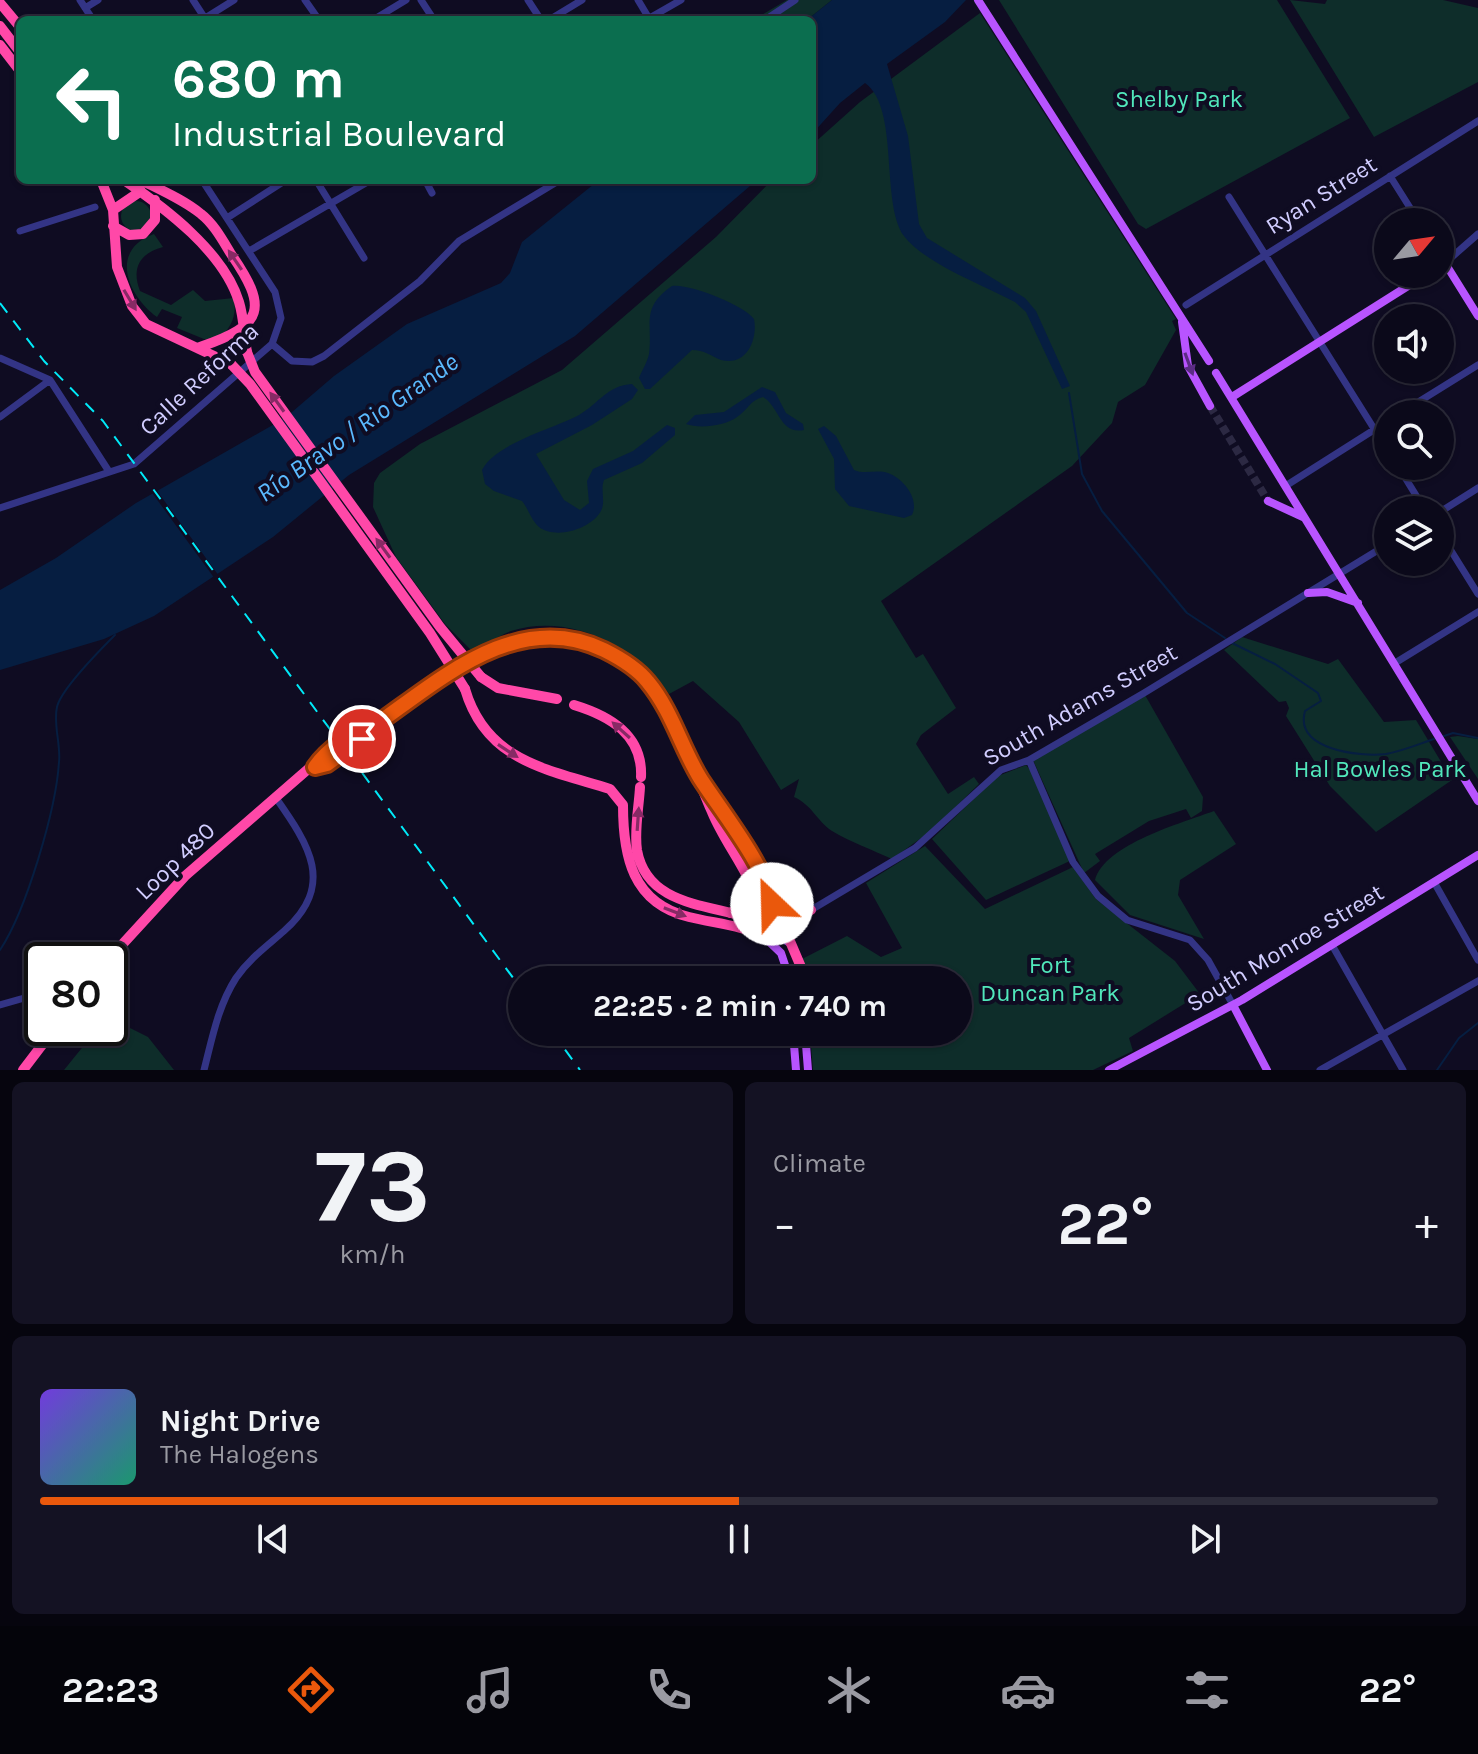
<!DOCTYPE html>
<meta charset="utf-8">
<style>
body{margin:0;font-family:Karla,sans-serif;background:#141223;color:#f1f3f6;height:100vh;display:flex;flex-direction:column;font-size:30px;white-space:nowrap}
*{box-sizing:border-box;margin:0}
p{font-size:26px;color:#9a9aa2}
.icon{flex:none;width:44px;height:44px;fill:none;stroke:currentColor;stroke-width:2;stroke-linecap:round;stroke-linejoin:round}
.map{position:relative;height:1070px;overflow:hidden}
.details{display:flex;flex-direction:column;gap:12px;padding:12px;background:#06050e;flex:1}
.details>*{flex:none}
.hud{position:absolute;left:16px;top:16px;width:800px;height:168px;border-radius:12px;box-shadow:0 2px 6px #0004,0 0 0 2px #2b2a39;background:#0b6e4f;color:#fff;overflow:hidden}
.needle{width:52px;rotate:61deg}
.controls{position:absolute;left:1374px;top:208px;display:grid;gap:16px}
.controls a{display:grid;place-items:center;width:80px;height:80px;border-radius:50%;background:#0b091a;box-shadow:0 2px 6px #0004,0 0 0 2px #2b2a39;font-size:40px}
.speed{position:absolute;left:24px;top:942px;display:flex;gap:16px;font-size:40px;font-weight:700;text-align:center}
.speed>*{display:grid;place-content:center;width:104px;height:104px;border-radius:50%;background:#0b091a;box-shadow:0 2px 6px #0004,0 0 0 2px #2b2a39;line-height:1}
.speed .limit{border:4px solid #111;border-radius:12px;background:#fff;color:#111}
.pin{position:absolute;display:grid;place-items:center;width:68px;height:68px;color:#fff;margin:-34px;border:4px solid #fff;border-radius:50%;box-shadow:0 2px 8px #0007}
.me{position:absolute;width:88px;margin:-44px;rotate:336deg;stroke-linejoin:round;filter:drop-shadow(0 0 6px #0008)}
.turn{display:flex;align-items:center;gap:28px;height:168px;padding:0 24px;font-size:36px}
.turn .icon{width:104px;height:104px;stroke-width:2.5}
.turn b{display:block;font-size:56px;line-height:68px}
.big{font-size:60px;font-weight:700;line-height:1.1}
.details .tile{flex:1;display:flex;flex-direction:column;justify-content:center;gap:12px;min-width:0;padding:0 28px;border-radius:12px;background:#141223}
.details .dial{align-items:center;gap:0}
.dial b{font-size:104px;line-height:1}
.song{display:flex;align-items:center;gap:24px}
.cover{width:96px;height:96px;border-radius:12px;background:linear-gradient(135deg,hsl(260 70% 55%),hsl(160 70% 35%))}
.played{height:8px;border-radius:4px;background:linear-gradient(90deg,#ea580c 50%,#2b2a39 50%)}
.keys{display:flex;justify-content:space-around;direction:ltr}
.heat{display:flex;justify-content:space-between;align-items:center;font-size:44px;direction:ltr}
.details .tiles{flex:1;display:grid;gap:12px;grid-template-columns:1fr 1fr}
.tile:last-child{grid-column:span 2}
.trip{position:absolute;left:508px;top:966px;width:464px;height:80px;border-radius:40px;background:#0b091a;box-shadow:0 2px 6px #0004,0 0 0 2px #2b2a39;font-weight:700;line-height:80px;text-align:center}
.dock{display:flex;height:128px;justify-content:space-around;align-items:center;background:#04040a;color:#9a9aa2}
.dock .icon{width:56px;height:56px}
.dock .active{color:#ea580c}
.dock b{font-size:36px;color:#f1f3f6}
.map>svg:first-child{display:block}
.green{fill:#0e2d2a}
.water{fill:#061e41}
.pier{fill:#0f0c22}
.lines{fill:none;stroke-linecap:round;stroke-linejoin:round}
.stream{stroke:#061e41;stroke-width:2}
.major-tunnel{stroke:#2c2943;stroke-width:8;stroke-dasharray:8 4;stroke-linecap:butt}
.minor{stroke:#333485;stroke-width:7}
.major{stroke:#b854ff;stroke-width:8}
.highway{stroke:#ff48a8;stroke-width:10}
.rail{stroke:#00eaf8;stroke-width:2;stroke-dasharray:12 10;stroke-linecap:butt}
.highway-bridge{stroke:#ff48a8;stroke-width:10}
.oneway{fill:#872a65}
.oneway2{fill:#5b2c85}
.route-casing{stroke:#983908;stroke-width:20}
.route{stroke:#ea580c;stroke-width:14}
.labels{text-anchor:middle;stroke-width:8;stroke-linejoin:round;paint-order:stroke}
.park-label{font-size:24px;fill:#51e7bb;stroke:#0f0c22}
.street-label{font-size:24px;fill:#d1cdff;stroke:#0f0c22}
.water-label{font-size:26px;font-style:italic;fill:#5bbaff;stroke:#0f0c22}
</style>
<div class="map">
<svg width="1478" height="1070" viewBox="0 0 1478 1070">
<rect width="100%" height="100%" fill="#0f0c22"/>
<!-- green -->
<path class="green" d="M 787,0 L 832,0 L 807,20 L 753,20 Z
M 999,0 L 1277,0 L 1350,118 L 1146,229 L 1138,224 Z
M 1290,0 L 1325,4 L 1327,0 L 1443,0 L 1478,8 L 1478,82 L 1374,137 Z
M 980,13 L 1176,319 L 1172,321 L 1176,330 L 1145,385 L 1118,402 L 1112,423 L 1072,466 L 881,601 L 916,658 L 923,654 L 956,708 L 921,735 L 916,744 L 948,794 L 974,777 L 979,784 L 931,831 L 892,859 C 873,850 850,842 832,831 C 816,820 812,805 794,797 L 799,779 L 781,790 L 739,722 L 693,681 L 669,694 C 637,646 569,612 511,631 C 498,636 484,645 472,651 L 445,624 L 396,557 L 373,507 L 374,483 L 380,473 L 420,444 L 562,370 L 716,237 L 772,180 L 812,180 L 812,145 L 860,102 Z
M121 216a15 15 0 1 1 30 0a15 15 0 1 1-30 0Z
M 154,234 L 163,247 C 140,253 131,268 140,291 L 171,305 L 193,290 L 205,301 L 234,298 C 237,316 231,329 217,340 L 204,339 L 177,328 L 182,317 L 162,309 L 157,317 C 127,295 109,250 154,234 Z
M 1242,637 L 1328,664 L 1338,659 L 1384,722 L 1416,720 L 1452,780 L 1376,832 L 1330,786 L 1286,716 L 1289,708 L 1286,701 L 1279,702 L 1224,650 Z
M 1145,695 L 1203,797 L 1202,811 L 1191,818 L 1186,809 L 1149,821 L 1095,854 L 1100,861 L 1084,873 L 1033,760 Z
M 1458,736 L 1478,739 L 1478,779 L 1450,737 Z
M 1026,765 L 1037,778 L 1072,860 L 986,900 L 932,839 L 998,776 Z
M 1214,811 L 1236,844 L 1180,880 L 1178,895 L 1204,939 L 1130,915 L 1095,880 C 1105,844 1182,823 1214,811 Z
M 925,846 L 985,909 L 1073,867 L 1096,899 L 1175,961 L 1200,994 L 1129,1038 L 1133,1051 L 1093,1070 L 813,1070 L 810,1032 L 958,1032 L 958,980 L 806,980 L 802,959 L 847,936 L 881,957 L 902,948 L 866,883 Z
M 110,1018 L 148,1037 L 174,1070 L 64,1070 L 98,1028 L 110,1028 Z"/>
<!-- water -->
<path class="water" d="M 832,0 L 966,0 L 945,22 L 887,64 L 908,136 L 919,224 L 927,238 L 1025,298 L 1036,311 L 1070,386 L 1062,389 L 1026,312 L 1015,302 C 985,286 924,263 904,236 C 880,202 900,108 865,83 L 840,103 L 812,134 L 812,20 L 807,20 Z
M 599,180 L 757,180 L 575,336 L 349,475 L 273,537 L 154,616 L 104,639 L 0,670 L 0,590 L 56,558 L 136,503 L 285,418 L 334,376 L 407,324 L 501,283 L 510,273 L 522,242 Z
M 672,286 C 688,283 744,305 754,319 C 758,339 747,367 721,360 C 711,356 704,350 692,350 L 650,389 L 645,389 L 639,378 C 642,370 647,363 649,354 C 653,324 640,308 672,286 Z
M 632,384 L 638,390 L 632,399 L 592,425 L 536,454 L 564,500 L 580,510 L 589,503 L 587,481 L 593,469 L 633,451 L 667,425 L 675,428 L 675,435 L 642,463 L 604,480 C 600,490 606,501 601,511 C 591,529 556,540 539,527 C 531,520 528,508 522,501 L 494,491 L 485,484 L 482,470 C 496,443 553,429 579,415 C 598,404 608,385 632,384 Z
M 762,387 L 775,392 L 786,413 L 803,424 L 804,430 C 780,435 779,406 763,397 C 750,400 748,410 737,417 C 725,426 699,429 686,424 L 695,415 L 724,412 Z
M 824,426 L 836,436 L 854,470 C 865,475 876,469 888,473 C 903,478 920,499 912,515 L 904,518 L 849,506 L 835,489 L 834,459 L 818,429 Z"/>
<!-- pier -->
<path class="pier" d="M 155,488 L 219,576 L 215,579 L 150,490 Z"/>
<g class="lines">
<!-- stream -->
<path class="stream" d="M 1069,393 L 1082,474 L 1102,511 L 1187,613 L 1225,638
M 1230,642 L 1275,664 L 1318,693 L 1321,701 L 1305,711 C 1294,750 1360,757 1386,754 C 1403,751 1419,744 1434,739
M 1441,737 L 1453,733 L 1478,738
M 0,950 C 26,911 56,810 59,762 C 61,745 53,724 57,707 C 61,689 101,649 115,635
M 1437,1070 L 1459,1038 L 1478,1023"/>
<!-- major-tunnel -->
<path class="major-tunnel" d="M 1210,406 L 1268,501"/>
<!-- minor -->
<path class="minor" d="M 80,0 L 93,20
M 193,0 L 206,20
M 305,0 L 319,20
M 421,0 L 434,20
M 528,0 L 541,20
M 638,0 L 650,20
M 85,8 L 98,0
M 202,20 L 234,0
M 373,20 L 406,0
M 549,20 L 582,0
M 646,20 L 681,0
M 765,20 L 795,0
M 1390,176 L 1419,222
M 316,180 L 364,258
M 425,180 L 432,193
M 1229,197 L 1388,451
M 227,218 L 286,180
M 20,231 L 95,207
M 249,251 L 371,180
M 1440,255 L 1445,263 L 1478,234
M 1186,305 L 1478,121
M 272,344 L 292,361 L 312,362 L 324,356 L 420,281 L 459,241 L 560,180
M 0,358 L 50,380 L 108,470
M 1399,414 L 1478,365
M 0,417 L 50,380
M 1398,466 L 1425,510
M 1287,485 L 1388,421
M 0,508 L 134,464 L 272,344 L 281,318 L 275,292 L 202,180
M 1440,512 L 1478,488
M 1440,533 L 1478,594
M 1395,663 L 1478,612
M 1029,760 L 1073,862 L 1098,896 L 1127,920 L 1190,940 L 1208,960 L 1233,1005
M 1434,882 L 1478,960
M 811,910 L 915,848 L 1001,770 L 1029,760 L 1144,693 L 1388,544
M 1332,945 L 1403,1070
M 0,1005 L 42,993
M 204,1070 C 212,1039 218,1006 236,978 C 249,959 267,946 284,931 C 336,885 309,845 276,798
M 1320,1070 L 1478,981"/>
<!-- major -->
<path class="major" d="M 978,0 L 1209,361
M 1440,266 L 1445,263 L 1478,316
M 1182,322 L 1188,366 L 1210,406
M 1216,373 L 1478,801
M 1232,397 L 1427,274
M 1268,501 L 1303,517
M 1308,593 L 1327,592 L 1358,603
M 767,925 L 788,942
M 762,935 L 781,953 L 790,980
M 799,961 L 802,980
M 1233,1005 L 1267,1070
M 793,1032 L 796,1070
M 805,1032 L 808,1070
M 1109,1070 L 1242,1000 L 1478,855"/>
<!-- highway -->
<path class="highway" d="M 0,3 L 20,27
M 0,26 L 20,52
M 0,45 L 20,71
M 101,180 L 113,210 L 117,267 L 132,306 L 146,324 L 231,364
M 124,180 C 165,208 224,252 239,302 C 244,318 244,336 247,352
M 141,180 C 161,190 184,200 201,214 C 214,224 223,241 231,254 C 268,308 265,325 200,347
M 113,210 L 141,191
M 113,226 L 129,235 L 143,234 L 155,220 L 155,200
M 481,677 L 498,688 L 557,699
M 465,689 C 486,761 546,769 610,789 L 623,805 C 623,856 632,903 689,917 C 713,923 739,925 762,935
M 574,705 C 610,716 643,735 641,777
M 315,767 C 336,762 358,745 371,728
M 702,780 L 723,808 L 771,898 L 772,914 L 764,931
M 640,787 C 639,807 634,830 637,850 C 648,912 722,903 765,924
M 772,899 L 801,967
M 777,905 L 795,915 L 811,910
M 730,913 L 748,904 L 751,889
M 108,960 L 185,876 L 322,757 L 480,655 C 558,617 630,643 671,717 C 689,748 698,781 712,812 C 724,841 744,865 755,893 C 761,906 760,921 762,935
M 23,1070 L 55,1028"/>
<!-- rail -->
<path class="rail" d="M 0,303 L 44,361 L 103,421 L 522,990
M 552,1032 L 580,1070"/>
<!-- highway-bridge -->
<path class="highway-bridge" d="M 247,352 L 255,372 L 440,627 L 481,677
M 231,364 L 250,384 L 430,633 L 465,689"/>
</g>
<!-- one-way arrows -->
<defs><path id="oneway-solid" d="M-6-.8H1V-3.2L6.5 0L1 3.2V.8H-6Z" transform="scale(2)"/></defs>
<g class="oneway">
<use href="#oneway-solid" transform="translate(235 260) rotate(-124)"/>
<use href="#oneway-solid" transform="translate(130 300) rotate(59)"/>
<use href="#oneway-solid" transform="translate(277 402) rotate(-126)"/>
<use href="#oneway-solid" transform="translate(383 548) rotate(-126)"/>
<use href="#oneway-solid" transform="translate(621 730) rotate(-138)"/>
<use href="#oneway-solid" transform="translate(508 751) rotate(33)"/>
<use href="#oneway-solid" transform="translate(638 819) rotate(-86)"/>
<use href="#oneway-solid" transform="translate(675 912) rotate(21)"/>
</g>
<use class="oneway2" href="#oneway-solid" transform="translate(1189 364) rotate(70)"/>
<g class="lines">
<defs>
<path id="route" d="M 362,739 L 327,764 L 315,767 C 327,750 350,733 371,728 C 439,681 516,608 604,650 C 620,658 637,668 648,682 C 672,711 681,747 700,778 C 719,808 768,869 772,904"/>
</defs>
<!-- route casing -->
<use href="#route" class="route-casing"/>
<!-- route -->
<use href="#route" class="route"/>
</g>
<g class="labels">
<!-- park labels -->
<g class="park-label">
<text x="1179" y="107">Shelby Park</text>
<text x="1380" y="777">Hal Bowles Park</text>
<text x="1050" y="973">Fort<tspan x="1050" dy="28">Duncan Park</tspan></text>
</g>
<!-- street labels -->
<g class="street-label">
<text transform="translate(1321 195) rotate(-32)" y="8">Ryan Street</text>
<text transform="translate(199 379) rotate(-43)" y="8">Calle Reforma</text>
<text transform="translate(1080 705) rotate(-30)" y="8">South Adams Street</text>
<text transform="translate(175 861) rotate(-44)" y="8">Loop 480</text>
<text transform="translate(1285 948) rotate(-31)" y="8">South Monroe Street</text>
</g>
<!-- water labels -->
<g class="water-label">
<text transform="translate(357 427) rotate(-35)" y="9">Río Bravo / Rio Grande</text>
</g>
</g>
</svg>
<div class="controls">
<a><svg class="needle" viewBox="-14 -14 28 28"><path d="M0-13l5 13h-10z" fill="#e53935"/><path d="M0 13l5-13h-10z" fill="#9a9aa2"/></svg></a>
<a><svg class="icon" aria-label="sound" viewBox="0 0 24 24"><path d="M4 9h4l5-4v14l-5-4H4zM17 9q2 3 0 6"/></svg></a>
<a><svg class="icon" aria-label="search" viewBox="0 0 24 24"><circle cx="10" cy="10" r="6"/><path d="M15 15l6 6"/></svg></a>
<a><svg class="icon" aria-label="layers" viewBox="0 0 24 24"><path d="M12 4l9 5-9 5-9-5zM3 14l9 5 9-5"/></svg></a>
</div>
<div class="speed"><div class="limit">80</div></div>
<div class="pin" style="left:362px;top:739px;background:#d93025"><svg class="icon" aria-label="arrive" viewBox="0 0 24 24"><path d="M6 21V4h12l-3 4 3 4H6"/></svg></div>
<svg class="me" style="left:772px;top:904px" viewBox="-20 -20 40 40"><circle r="19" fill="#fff"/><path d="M0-13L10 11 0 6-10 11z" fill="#ea580c"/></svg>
<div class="trip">22:25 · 2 min · 740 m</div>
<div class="hud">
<div class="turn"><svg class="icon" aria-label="left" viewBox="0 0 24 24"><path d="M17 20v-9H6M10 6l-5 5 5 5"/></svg><div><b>680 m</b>Industrial Boulevard</div></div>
</div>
</div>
<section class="details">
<div class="tiles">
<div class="tile dial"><b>73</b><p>km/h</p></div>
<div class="tile"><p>Climate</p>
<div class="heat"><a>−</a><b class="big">22°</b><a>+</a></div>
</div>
<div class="tile">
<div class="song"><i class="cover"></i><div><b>Night Drive</b><p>The Halogens</p></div></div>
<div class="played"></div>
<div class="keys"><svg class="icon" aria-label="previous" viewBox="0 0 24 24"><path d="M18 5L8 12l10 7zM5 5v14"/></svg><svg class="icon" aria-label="pause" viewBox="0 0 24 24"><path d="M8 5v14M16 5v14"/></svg><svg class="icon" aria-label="next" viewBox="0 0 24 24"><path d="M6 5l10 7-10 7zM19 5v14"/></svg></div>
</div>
</div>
</section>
<nav class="dock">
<b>22:23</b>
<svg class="icon active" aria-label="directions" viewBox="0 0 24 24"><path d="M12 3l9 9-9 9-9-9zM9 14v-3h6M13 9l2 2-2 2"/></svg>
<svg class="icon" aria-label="music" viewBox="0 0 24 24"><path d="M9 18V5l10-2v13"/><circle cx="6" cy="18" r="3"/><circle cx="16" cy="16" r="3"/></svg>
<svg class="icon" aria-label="phone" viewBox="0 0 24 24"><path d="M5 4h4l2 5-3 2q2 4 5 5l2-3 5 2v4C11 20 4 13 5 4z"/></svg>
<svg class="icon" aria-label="climate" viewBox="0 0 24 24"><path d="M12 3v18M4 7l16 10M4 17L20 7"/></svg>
<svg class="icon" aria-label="car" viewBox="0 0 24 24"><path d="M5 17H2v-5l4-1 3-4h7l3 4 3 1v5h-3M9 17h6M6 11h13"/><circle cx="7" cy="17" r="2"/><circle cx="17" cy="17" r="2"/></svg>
<svg class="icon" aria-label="filters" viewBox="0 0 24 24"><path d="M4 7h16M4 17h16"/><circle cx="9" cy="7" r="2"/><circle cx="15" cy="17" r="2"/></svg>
<b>22°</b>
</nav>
